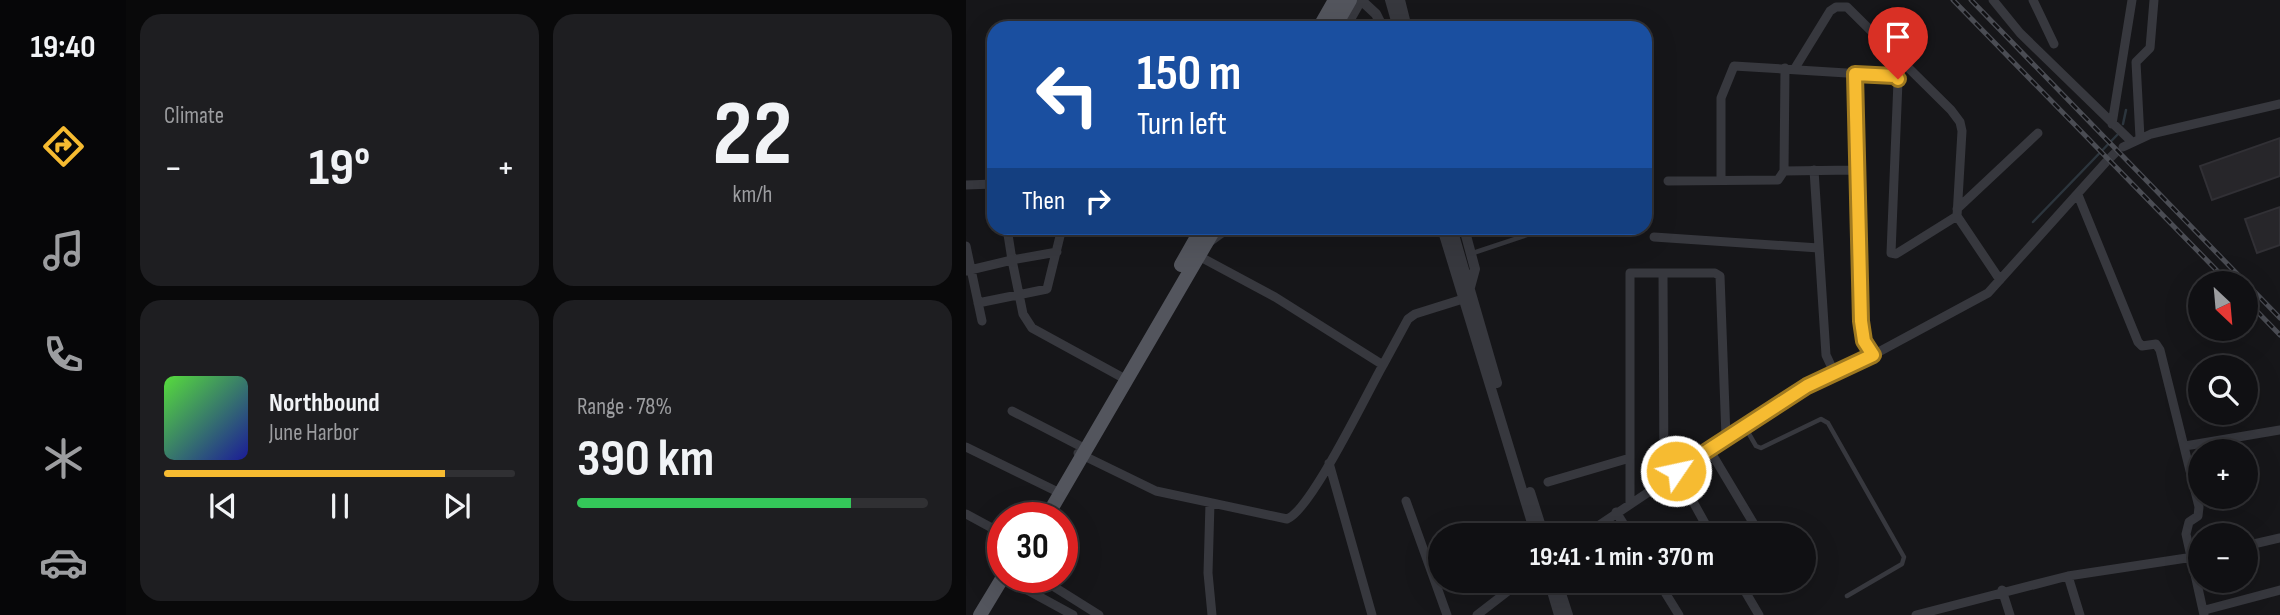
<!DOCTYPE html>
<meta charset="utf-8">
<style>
body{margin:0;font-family:"Sofia Sans Condensed",sans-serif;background:#1e1e21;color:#f1f3f6;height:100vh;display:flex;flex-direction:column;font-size:26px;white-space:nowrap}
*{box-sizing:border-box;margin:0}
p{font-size:23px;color:#9c9da0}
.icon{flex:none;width:38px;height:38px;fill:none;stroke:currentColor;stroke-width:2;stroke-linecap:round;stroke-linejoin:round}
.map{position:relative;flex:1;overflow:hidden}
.drawer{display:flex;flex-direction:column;gap:14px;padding:14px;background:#09090a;width:840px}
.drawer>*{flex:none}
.guide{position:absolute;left:21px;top:21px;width:665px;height:214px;border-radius:21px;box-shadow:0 7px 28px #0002,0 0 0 2px #303033;background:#1a4fa0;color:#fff;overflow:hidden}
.needle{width:46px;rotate:154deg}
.buttons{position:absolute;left:1222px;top:271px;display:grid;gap:14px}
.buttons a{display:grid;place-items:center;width:70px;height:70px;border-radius:50%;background:#101013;box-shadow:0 7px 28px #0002,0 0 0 2px #303033;font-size:35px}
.speed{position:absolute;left:21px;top:502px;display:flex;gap:14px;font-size:35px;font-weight:700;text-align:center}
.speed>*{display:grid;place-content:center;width:91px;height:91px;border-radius:50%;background:#101013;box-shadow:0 7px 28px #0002,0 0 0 2px #303033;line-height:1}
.speed .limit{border:10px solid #d22;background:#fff;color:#111}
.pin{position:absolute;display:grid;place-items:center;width:60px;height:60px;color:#fff;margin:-72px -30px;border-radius:50% 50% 50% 0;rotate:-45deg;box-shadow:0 0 7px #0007}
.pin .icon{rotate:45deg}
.me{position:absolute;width:77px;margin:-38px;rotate:56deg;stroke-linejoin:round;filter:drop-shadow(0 0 5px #0008)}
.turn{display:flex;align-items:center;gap:24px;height:147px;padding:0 35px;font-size:32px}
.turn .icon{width:91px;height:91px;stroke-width:2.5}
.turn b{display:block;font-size:49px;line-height:60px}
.then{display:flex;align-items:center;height:66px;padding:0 35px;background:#0003;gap:14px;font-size:26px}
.big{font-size:52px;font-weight:700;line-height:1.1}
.drawer .widget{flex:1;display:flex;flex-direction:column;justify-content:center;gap:10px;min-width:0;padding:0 24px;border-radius:21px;background:#1e1e21}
.drawer .dial{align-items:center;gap:0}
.dial b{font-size:91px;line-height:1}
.song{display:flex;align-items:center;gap:21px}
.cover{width:84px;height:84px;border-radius:10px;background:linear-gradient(135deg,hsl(110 70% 55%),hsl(240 70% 35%))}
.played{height:7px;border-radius:4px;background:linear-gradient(90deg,#f6bb31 80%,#303033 80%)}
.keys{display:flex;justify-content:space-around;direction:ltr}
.heat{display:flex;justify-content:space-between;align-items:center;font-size:38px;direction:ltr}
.charge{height:10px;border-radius:5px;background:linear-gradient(90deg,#34c759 78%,#303033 0)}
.drawer .tiles{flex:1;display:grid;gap:14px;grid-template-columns:repeat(2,1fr)}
.trip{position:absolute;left:462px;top:523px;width:388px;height:70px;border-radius:35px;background:#101013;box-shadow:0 7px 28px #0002,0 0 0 2px #303033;font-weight:700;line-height:70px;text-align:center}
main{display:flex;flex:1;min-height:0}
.dock{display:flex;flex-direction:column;width:126px;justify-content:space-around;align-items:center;background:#060608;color:#9c9da0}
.dock .icon{width:49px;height:49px}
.dock .active{color:#f6bb31}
.dock b{font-size:32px;color:#f1f3f6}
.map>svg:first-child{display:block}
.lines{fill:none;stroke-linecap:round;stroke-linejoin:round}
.stream{stroke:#2c353d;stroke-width:2.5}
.building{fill:#27262a;stroke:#313035;stroke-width:2}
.service{stroke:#37383e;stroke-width:4.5}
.minor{stroke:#37383e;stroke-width:9}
.tertiary{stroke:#37383e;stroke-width:10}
.primary{stroke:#53555d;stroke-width:14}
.rail-casing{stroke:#4a4c53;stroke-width:5}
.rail{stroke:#111114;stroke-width:2.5;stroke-dasharray:8;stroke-linecap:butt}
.route-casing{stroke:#a07a20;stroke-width:18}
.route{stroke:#f6bb31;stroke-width:12}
</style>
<main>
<nav class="dock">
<b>19:40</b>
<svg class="icon active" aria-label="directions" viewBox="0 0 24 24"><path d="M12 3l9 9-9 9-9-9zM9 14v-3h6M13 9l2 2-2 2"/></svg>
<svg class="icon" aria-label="music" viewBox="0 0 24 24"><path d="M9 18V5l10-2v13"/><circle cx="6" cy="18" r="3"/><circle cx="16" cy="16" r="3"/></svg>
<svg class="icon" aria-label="phone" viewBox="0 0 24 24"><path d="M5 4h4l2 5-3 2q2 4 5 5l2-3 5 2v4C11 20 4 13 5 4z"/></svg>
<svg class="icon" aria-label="climate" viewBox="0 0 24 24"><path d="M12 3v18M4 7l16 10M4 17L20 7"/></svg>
<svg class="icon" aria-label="car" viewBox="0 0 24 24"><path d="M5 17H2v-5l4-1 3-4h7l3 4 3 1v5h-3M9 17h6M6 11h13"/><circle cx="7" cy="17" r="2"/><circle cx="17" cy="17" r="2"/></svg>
</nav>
<section class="drawer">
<div class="tiles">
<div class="widget"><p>Climate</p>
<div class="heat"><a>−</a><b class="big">19°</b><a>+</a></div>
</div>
<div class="widget dial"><b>22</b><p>km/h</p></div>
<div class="widget">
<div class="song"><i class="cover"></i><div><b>Northbound</b><p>June Harbor</p></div></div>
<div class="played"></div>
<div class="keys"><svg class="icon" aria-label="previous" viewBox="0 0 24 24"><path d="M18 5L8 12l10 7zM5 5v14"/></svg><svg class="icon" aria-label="pause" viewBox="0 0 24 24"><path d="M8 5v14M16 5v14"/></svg><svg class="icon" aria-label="next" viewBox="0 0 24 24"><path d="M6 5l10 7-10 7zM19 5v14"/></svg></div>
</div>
<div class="widget"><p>Range · 78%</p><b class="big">390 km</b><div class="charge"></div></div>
</div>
</section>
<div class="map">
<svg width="1314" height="615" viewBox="0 0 1314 615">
<rect width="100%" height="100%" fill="#161619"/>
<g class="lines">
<!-- stream -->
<path class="stream" d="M 1157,124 L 1160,110
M 1067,222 L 1153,133"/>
</g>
<!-- building -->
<path class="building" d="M 1314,138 L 1314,176 L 1246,200 L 1234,166 Z
M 1314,207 L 1314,245 L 1291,253 L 1279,219 Z"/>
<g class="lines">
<!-- service -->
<path class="service" d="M 507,253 L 582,228
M 779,427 L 790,446 L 795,448 L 855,419 L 862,423 L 938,557 L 936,564 L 881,596"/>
<!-- minor -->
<path class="minor" d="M 1027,0 L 1054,33 L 1166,142
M 1067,0 L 1088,44
M 829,68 L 864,11 L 870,7 L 881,7 L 985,110 L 994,122 L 996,131 L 991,216 L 1034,280
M 889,74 L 895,321 L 898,341 L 907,355
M 1146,124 L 1166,0
M 1174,138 L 1170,62 L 1184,48 L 1188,0
M 1157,147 L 1185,134 L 1314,104
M 1145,157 L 1149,153
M 848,170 L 860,355 L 868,372
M 818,171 L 819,68
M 755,179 L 755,98 L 768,66 L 929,76 L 932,81 L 925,253 L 930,254 L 991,216
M 702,181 L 812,180 L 818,171 L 889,170
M 0,185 L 28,184
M 1112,195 L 1172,342 L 1176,346 L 1190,344 L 1194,350 L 1233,507 L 1232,516 L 1223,522 L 1220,534 L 1238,615
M 991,209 L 1072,133
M 41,228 L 46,260 L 91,252
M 688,237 L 853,248
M 0,246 L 16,321
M 229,254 L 309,297 L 417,365 L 442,319 L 449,314 L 497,299
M 0,271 L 46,260 L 57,314 L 66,328 L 161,380
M 697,273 L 698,479
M 12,303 L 81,289 L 96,228
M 46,411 L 114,446
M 1219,446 L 1314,430
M 0,447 L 94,493
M 743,449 L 795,536
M 112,453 L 190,491 L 321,519 C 345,510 401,393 417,365
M 363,463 L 406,615
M 710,471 L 746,536
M 582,482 L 664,458
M 440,501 L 481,615
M 244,503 L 242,573 L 246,615
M 664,503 L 664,273 L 749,273 L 754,276 L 760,437
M 650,512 L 665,536
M 0,514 L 37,534
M 617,536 L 841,386 L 907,355 L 1022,293 L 1140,162
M 1279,546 L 1314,538
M 1102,576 L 1114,615
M 39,578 L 107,615
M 74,578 L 133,615
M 692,581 L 713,615
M 773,581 L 793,615
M 1036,590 L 1044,615
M 1239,610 L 1314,590
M 511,615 L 555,581
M 950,615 L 1102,576 L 1234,556"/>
<!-- tertiary -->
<path class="tertiary" d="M 395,0 L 410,14 L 417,28
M 424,0 L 432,28
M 434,0 L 441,28
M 379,28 L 395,0
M 476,228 L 570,536
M 486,228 L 531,383
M 498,228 L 509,269 L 503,291
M 240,244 L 262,228
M 564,492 L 578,536
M 583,581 L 593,615
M 591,581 L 602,615"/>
<!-- primary -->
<path class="primary" d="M 353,28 L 369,0
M 368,28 L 384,0
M 215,265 L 236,228
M 80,518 L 249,228
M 14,615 L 37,577"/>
<defs>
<path id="rail" d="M 987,0 L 1264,284
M 1005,0 L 1314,318
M 1279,299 L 1314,335"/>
</defs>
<!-- rail casing -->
<use href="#rail" class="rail-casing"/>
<!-- rail -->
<use href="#rail" class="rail"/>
</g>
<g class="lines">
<defs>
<path id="route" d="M 710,471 L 841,386 L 907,355 L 898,341 L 895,321 L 889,74 L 929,76 L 932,79"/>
</defs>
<!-- route casing -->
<use href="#route" class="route-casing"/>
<!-- route -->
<use href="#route" class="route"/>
</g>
</svg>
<div class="buttons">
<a><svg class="needle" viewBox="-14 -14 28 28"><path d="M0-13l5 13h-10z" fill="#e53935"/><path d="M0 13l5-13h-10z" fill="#9c9da0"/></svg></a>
<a><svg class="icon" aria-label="search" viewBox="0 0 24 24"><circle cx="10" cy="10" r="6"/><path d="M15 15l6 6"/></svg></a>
<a>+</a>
<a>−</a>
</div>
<div class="speed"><div class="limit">30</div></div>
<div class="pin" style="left:932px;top:79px;background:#d93025"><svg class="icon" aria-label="arrive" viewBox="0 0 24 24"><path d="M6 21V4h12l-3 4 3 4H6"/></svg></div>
<svg class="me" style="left:710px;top:471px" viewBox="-20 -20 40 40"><circle r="17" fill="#f6bb31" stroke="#fff" stroke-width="3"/><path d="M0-11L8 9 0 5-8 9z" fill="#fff"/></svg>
<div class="trip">19:41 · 1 min · 370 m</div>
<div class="guide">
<div class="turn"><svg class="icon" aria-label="left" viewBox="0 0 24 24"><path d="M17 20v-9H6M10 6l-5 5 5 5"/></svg><div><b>150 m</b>Turn left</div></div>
<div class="then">Then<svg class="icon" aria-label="right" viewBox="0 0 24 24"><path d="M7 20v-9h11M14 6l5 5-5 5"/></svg></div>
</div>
</div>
</main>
